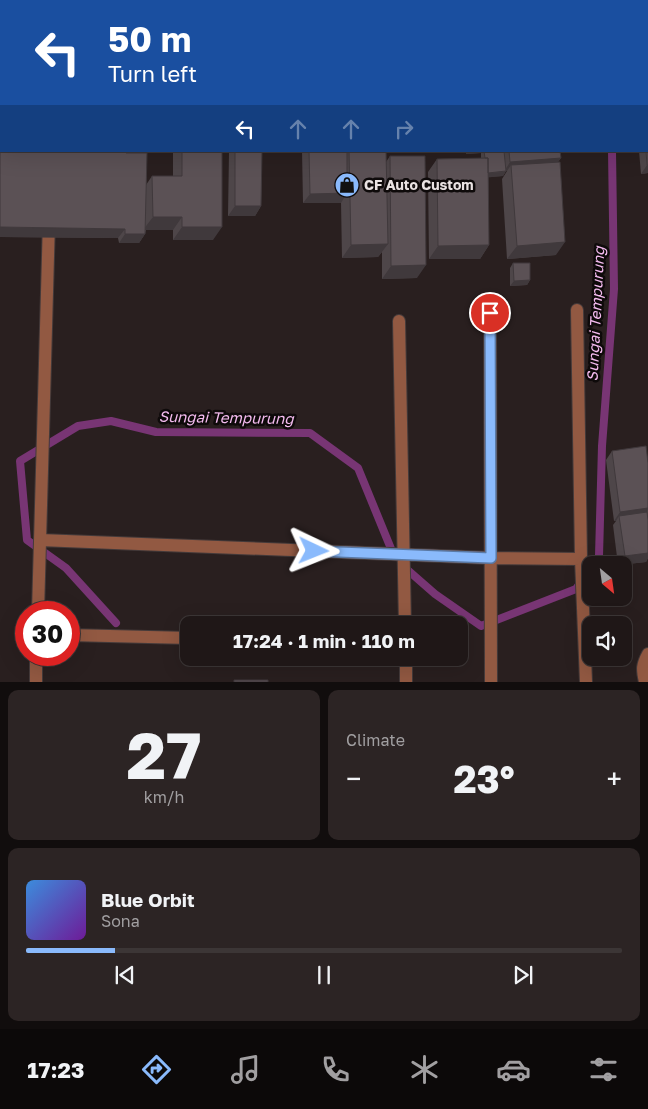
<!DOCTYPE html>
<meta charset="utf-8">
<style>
body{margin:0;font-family:"Golos Text",sans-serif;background:#2c2424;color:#f1f3f6;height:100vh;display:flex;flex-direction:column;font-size:19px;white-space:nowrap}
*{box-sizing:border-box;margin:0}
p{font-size:16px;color:#a19fa1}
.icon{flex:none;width:28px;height:28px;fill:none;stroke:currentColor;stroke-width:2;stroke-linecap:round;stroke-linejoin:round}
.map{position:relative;height:682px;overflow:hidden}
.details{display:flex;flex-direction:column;gap:8px;padding:8px;background:#110d0d;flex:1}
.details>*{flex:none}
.guide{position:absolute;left:0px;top:0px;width:649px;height:152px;box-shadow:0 5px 20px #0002,0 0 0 1px #3c3636;background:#1a4fa0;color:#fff;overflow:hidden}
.needle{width:32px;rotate:151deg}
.buttons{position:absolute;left:582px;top:556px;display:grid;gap:10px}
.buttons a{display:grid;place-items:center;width:50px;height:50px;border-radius:10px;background:#1f1717;box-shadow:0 5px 20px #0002,0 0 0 1px #3c3636;font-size:25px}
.speed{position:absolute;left:15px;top:601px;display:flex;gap:10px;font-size:25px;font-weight:700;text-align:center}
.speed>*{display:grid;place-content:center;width:65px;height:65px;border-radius:50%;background:#1f1717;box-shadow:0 5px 20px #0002,0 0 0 1px #3c3636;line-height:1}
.speed .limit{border:8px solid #d22;background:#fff;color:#111}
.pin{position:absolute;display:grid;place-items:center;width:42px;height:42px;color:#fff;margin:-21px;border:2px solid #fff;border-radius:50%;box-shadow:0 1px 5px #0007}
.me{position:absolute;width:55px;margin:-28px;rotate:92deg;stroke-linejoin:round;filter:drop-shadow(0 0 4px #0008)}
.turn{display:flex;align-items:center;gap:18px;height:105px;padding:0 25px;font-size:22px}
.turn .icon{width:65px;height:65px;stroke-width:2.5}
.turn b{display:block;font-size:35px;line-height:42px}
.lanes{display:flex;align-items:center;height:48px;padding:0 25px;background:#0003;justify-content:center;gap:25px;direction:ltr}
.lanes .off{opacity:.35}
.big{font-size:38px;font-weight:700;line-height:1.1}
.details .tile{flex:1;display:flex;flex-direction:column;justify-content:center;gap:8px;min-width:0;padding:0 18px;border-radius:10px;background:#2c2424}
.details .dial{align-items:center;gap:0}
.dial b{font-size:65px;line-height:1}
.song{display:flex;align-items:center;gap:15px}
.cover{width:60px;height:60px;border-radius:8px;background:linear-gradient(135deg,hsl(210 70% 55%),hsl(280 70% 35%))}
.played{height:5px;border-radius:2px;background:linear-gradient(90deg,#8abafc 15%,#3c3636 15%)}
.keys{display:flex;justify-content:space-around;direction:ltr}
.heat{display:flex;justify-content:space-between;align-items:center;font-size:28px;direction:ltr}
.details .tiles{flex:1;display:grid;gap:8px;grid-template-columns:1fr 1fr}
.tile:last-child{grid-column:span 2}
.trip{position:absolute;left:180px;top:616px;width:288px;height:50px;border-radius:10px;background:#1f1717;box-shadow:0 5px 20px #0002,0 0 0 1px #3c3636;font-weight:700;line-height:50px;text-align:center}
.tabs{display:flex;height:80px;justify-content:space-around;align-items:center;background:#0c0909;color:#a19fa1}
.tabs .icon{width:35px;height:35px}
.tabs .current{color:#8abafc}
.tabs b{font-size:22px;color:#f1f3f6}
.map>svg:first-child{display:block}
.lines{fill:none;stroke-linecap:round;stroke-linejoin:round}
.stream{stroke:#783574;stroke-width:8}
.street-casing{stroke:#443a3a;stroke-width:14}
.primary-casing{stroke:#443a3a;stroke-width:14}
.street{stroke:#925942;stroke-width:12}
.primary{stroke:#f69771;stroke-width:12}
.wall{fill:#4e4649}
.shaded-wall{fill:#40393c}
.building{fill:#5b5155;stroke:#40393c}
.route-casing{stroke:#5a79a4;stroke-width:12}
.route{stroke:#8abafc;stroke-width:9}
.labels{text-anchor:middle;stroke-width:5;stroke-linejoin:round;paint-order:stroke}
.poi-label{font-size:14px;font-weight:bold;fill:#eae3e3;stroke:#0e0a0a;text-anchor:start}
.water-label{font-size:15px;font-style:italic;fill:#f4bbef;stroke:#0e0a0a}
</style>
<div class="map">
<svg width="648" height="682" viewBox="0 0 648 682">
<rect width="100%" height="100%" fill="#291f1f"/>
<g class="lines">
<!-- stream -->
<path class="stream" d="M 593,565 L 599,556 L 602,446 L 614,289 L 612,151
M 403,566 L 435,594 L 481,626 L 576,589 L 591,567
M 116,623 L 66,568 L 27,540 L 20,461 L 78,426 L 111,421 L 156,432 L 310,433 L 358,468 L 394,556"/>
<defs>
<path id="street" d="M 577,310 L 581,559 L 586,682
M 490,313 L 491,682
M 399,321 L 405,625
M 40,540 L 491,558 L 581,559
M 38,612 L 49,221
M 69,635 L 189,638
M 406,658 L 406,682
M 36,682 L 36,655
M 645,682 C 642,669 642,665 648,654"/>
<path id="primary" d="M 0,87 L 1,87
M 648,96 L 648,95"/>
</defs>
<!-- street casing -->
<use href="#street" class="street-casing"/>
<!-- primary casing -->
<use href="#primary" class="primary-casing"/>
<!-- street -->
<use href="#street" class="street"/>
<!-- primary -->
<use href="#primary" class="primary"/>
</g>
<!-- wall -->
<path class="wall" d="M 340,0 L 382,0 L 382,1 L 340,1 Z
M 571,0 L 611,0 L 611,1 L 571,1 Z
M 615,0 L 648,0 L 648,62 L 648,1 L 615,1 Z
M 648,126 L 648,173 L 641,174 L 639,151 L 648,151 Z
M 0,144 L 142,153 L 146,185 L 152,176 L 173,176 L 173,151 L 222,151 L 213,240 L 173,240 L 173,230 L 146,230 L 145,234 L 139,243 L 119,243 L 118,238 L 0,237 Z
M 229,151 L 262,151 L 261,206 L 255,216 L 228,216 Z
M 302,151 L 386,151 L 386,162 L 390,156 L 417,278 L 382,279 L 382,252 L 378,257 L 342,258 L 341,202 L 303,203 Z
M 466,151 L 560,151 L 561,158 L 558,162 L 556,255 L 507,259 L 502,179 L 507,171 L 506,171 L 503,176 L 488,177 L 489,245 L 480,259 L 429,259 L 428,172 L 437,159 L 481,158 L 481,153 L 466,154 Z
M 513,263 L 530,280 L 527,285 L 510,286 L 510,268 Z
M 612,451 L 648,463 L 648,558 L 646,562 L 618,565 L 613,525 L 616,521 L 614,521 L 606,460 Z"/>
<!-- shaded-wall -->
<path class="shaded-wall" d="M 98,0 L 160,0 L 159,1 L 127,1 Z
M 268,0 L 319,0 L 318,1 L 268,1 Z
M 122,151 L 143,151 L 141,154 L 120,154 Z
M 467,151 L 482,151 L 481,153 L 466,154 Z
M 561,158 L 554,167 L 511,165 L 507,171 L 504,172 L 506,171 L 503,176 L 482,178 L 486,173 L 504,172 L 510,162 Z
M 647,165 L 648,165 L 648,173 L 641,174 Z
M 347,193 L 341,203 L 303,203 L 310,194 Z
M 235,206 L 261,206 L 255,216 L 228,216 Z
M 153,217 L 182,217 L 173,230 L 143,230 Z
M 0,227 L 125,229 L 118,238 L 0,237 Z
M 182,227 L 222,227 L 213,240 L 173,240 Z
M 125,234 L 145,234 L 139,243 L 119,243 Z
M 565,242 L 556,255 L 507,259 L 517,246 Z
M 388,244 L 378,257 L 342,258 L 351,245 Z
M 489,245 L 480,259 L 429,259 L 438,246 Z
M 426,265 L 417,278 L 382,279 L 391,266 Z
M 530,280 L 527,285 L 510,286 L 514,281 Z
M 648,508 L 647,517 L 619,516 L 616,521 L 614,521 L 620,512 Z
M 648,553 L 648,558 L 646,562 L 619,565 L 625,556 Z"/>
<!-- building -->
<path class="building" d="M 350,0 L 382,0 L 382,1 L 350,1 Z
M 578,0 L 611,0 L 611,1 L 578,1 Z
M 622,0 L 648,0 L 648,53 L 648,1 L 623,1 Z
M 648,126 L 648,165 L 647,165 L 646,151 L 648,151 Z
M 0,144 L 1,144 L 1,151 L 127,151 L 126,153 L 147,153 L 145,234 L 125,234 L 125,229 L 0,227 Z
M 182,151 L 222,151 L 222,227 L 182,227 L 182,217 L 153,217 L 152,176 L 182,176 Z
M 235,151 L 262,151 L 261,206 L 235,206 Z
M 309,151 L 347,151 L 347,193 L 310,194 Z
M 349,151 L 386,151 L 388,244 L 351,245 Z
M 484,151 L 504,151 L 506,171 L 488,173 L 488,158 L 485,158 Z
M 509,151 L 560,151 L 561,158 L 510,162 Z
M 390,156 L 425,156 L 426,265 L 391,266 Z
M 488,158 L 489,245 L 438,246 L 437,159 Z
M 560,162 L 565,242 L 517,246 L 511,165 Z
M 513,263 L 530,263 L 530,280 L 514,281 Z
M 646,446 L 648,463 L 648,508 L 620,512 L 612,451 Z
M 647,512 L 648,520 L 648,553 L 625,556 L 619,516 Z
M 234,680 L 268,680 L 268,682 L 234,682 Z"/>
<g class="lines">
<defs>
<path id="route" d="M 314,551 L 491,558 L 490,313"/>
</defs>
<!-- route casing -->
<use href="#route" class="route-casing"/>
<!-- route -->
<use href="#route" class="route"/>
</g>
<!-- icons -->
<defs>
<symbol id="shop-disc" viewBox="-11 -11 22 22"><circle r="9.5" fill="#8abafc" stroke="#0e0a0a"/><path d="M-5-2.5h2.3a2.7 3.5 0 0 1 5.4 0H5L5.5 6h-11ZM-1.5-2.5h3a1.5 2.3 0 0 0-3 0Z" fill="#111"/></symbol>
</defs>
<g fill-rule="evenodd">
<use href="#shop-disc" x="333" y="171" width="28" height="28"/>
</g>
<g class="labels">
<!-- poi labels -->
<g class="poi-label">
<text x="364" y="190">CF Auto Custom</text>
</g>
<!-- water labels -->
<g class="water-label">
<text transform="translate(596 314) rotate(-87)" y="5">Sungai Tempurung</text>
<text transform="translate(226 418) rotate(1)" y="5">Sungai Tempurung</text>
</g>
</g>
</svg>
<div class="buttons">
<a><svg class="needle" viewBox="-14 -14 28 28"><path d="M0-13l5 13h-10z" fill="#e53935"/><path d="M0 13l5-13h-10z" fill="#a19fa1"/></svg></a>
<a><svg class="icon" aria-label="sound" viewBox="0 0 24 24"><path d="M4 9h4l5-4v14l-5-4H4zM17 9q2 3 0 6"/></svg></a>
</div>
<div class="speed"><div class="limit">30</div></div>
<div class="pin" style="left:490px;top:313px;background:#d93025"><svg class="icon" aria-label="arrive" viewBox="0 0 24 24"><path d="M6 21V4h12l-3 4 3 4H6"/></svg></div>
<svg class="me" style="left:314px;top:551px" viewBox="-20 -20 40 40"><path d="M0-17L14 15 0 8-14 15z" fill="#8abafc" stroke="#fff" stroke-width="4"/></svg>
<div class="trip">17:24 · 1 min · 110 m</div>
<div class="guide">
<div class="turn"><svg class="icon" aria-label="left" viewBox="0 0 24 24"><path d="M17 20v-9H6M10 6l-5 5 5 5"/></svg><div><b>50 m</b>Turn left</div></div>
<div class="lanes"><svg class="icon" aria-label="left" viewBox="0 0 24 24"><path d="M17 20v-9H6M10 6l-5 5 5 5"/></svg><svg class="icon off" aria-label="ahead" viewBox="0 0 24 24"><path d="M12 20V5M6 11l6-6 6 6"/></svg><svg class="icon off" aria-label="ahead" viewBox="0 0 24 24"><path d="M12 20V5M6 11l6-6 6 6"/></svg><svg class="icon off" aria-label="right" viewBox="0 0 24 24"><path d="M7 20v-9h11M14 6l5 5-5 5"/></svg></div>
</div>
</div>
<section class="details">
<div class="tiles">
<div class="tile dial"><b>27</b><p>km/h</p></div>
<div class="tile"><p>Climate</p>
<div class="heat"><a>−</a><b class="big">23°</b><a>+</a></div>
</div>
<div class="tile">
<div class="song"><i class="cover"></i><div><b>Blue Orbit</b><p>Sona</p></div></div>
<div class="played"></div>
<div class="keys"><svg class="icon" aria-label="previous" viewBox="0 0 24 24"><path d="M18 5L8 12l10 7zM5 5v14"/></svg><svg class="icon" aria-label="pause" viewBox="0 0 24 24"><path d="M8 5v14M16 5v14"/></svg><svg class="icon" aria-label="next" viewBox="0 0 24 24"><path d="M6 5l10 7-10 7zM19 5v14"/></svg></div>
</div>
</div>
</section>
<nav class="tabs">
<b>17:23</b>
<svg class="icon current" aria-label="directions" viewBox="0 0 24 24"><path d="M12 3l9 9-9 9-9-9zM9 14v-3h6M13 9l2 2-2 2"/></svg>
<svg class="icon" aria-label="music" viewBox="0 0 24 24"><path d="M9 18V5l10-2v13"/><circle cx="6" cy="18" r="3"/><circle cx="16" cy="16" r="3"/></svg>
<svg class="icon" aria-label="phone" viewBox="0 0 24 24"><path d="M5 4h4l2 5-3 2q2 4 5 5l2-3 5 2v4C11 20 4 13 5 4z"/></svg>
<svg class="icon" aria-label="climate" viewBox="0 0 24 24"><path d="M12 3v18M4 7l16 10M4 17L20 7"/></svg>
<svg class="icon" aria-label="car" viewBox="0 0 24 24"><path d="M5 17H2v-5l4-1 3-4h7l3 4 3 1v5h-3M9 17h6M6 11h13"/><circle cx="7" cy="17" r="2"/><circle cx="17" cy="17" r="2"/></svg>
<svg class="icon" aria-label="filters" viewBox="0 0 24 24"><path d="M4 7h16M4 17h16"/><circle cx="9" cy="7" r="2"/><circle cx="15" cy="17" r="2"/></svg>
</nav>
